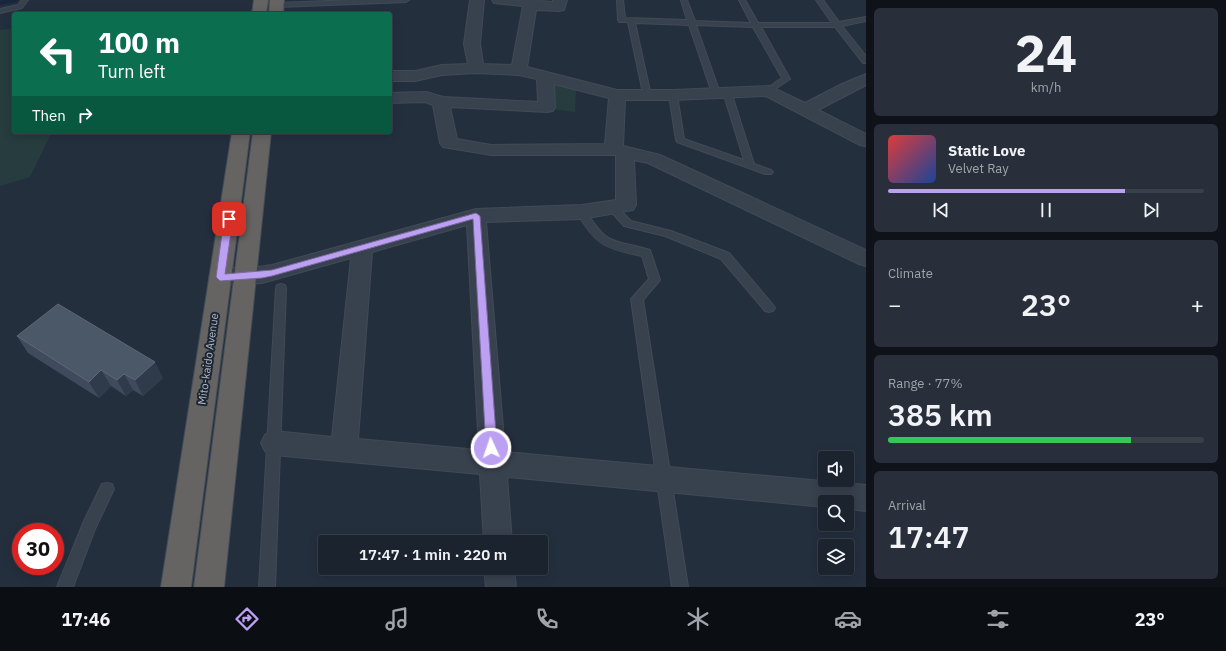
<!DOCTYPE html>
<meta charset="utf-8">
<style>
body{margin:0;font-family:"IBM Plex Sans",sans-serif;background:#282f3a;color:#f1f3f6;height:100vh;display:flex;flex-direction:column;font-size:15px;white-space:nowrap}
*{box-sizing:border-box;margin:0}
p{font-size:13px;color:#a0a4aa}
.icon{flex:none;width:22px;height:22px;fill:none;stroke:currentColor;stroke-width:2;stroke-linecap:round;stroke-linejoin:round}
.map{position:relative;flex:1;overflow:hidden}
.details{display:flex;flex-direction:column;gap:8px;padding:8px;background:#0f1319;width:360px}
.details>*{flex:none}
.hud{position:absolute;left:12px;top:12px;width:380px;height:122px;border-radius:4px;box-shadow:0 2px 10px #0003,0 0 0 1px #39404a;background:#0b6e4f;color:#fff;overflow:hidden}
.controls{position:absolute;left:818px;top:451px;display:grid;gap:8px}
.controls a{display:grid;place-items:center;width:36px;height:36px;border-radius:4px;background:#1b232e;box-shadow:0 2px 10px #0003,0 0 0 1px #39404a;font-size:20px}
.speed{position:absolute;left:12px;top:523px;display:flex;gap:8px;font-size:20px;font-weight:700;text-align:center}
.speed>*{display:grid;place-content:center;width:52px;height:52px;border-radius:50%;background:#1b232e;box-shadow:0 2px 10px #0003,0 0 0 1px #39404a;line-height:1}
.speed .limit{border:6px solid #d22;background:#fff;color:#111}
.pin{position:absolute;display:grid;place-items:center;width:34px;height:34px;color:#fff;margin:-17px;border-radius:8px;box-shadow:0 2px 6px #0006}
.me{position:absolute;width:44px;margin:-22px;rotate:357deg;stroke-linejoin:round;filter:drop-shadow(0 0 3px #0008)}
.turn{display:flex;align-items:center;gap:14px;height:84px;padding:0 20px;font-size:18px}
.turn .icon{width:52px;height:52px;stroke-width:2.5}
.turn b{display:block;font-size:28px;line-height:34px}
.then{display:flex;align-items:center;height:38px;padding:0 20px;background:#0003;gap:8px;font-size:15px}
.big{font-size:30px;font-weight:600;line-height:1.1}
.details .widget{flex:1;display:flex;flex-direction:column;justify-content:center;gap:6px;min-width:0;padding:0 14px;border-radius:6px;background:#282f3a}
.details .dial{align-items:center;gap:0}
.dial b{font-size:52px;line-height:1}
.song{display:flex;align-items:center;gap:12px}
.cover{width:48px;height:48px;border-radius:6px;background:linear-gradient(135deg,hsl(0 70% 55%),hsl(220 70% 35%))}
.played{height:4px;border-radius:2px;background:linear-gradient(90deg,#bca0f2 75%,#39404a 75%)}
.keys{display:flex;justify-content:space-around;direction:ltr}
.heat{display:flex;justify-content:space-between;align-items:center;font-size:22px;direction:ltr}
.charge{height:6px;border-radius:3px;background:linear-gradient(90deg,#34c759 77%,#39404a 0)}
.trip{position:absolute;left:318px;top:535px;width:230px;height:40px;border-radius:4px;background:#1b232e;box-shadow:0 2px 10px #0003,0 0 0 1px #39404a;font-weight:600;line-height:40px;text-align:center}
.dock{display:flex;height:64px;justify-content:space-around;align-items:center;background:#0b0e12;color:#a0a4aa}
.dock .icon{width:28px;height:28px}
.dock .active{color:#bca0f2}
.dock b{font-size:18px;color:#f1f3f6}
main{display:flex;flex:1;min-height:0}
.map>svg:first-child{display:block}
.green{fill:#263c3f}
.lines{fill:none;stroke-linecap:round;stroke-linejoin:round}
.stream{stroke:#17263c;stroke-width:4.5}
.service-casing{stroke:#414a57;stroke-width:2}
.minor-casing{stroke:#414a57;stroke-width:2}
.trunk-casing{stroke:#434c59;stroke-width:2}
.service{fill:#38414e;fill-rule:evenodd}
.minor{fill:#38414e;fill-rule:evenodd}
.trunk{fill:#656462;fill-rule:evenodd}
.wall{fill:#3f4b5c}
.shaded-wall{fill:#2f3b4b}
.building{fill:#4b5868;stroke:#5c6777}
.route{fill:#bca0f2;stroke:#7a689d}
.labels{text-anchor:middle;stroke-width:4;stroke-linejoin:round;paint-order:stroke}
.street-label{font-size:11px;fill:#b4bcc9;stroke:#1d2633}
</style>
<main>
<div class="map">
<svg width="866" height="587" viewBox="0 0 866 587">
<rect width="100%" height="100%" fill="#242f3e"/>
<!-- green -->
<path class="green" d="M 14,28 L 14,132 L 52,132 L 30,177 L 0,186 L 0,30 Z
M 559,84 L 576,88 L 575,112 L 553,109 L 551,86 Z"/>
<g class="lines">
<!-- stream -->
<path class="stream" d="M 0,3 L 16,0"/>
<defs>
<path id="service" d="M 22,0 L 28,0 L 22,8 L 0,13 L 0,9 L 18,5 Z
M 352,0 L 409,0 L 406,2 L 277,7 L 274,5 L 277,3 Z
M 617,0 L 623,0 L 625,18 L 687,20 L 681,0 L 687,0 L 695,21 L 751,23 L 739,0 L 745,0 L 758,23 L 832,23 L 816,0 L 823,0 L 839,22 L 866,17 L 866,21 L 842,26 L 866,56 L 866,63 L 863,63 L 835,27 L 761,27 L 790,79 L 769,93 L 765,91 L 766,89 L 782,78 L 753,27 L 696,25 L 720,93 L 716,95 L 712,93 L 689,25 L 635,23 L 651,96 L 647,98 L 644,98 L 628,22 L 619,22 L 618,20 Z
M 724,90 L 727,90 L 731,92 L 754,164 L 771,170 L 773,172 L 771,174 L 765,174 L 677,142 L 676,140 L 669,95 L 673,93 L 677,95 L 684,139 L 744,160 L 723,92 Z
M 612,204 L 615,205 L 631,221 L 671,231 L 729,253 L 773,305 L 775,308 L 773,311 L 769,312 L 765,311 L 721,259 L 665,236 L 624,226 L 607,207 Z
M 582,209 L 585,210 C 608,247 612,239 650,250 L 660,280 L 643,300 L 688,587 L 672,587 L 631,299 L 649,279 L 642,256 C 606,249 594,244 577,212 Z
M 281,284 L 285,285 L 286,288 L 275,587 L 259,587 L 276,288 L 277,285 Z
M 107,483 L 112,484 L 114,489 L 95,529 L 73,587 L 57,587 L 84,521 L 102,484 Z"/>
<path id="minor" d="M 470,0 L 484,0 L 480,44 L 483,64 L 512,65 L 523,6 L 494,3 L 492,0 L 538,0 L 538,1 L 553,2 L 553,0 L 567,0 L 564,10 L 559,11 L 536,10 L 527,67 L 617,90 L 673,90 L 769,86 L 805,103 L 842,84 L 866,74 L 866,85 L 818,110 L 866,134 L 866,146 L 860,145 L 766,96 L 673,100 L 625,100 L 623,146 L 660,155 L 866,250 L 866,266 L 859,264 L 648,163 L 634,160 L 636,205 L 633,210 L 582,219 L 486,222 L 505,452 L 866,485 L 866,511 L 847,509 L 847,502 L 825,502 L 825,507 L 507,477 L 512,542 L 484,542 L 480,474 L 274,455 L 265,451 L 261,443 L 265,435 L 274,431 L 332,437 L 351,258 L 262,283 L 220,285 L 212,283 L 209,277 L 212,271 C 231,266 252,269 272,265 L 476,209 L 582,205 L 616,200 L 616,155 L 491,155 L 443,147 L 440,143 L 433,105 L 425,102 L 390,103 L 390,93 L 426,92 L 443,97 L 538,102 L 537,79 L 519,75 L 476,73 L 442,75 L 415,81 L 390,81 L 390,71 L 415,71 L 442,65 L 468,64 L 464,44 ZM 554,84 L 609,98 L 605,144 L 491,145 L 457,139 L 450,107 L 547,112 L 553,111 L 555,107 ZM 467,225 L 479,450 L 358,439 L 372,252 Z
M 484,568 L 514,568 L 516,587 L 486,587 Z"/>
<path id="trunk" d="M 254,0 L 268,0 L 266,14 L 252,14 Z
M 270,0 L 284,0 L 283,14 L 269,14 Z
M 232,132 L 250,132 L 191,587 L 161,587 Z
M 253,132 L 271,132 L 224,587 L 194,587 Z"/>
</defs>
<!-- service casing -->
<use href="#service" class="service-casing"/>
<!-- minor casing -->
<use href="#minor" class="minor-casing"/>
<!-- trunk casing -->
<use href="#trunk" class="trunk-casing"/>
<!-- service -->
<use href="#service" class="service"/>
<!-- minor -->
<use href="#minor" class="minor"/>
<!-- trunk -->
<use href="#trunk" class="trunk"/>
</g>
<!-- wall -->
<path class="wall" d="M 17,336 L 163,378 L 143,396 L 133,390 L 126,396 L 111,386 L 99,398 L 28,353 Z"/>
<!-- shaded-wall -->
<path class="shaded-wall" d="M 155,362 L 163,378 L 143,396 L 135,380 Z
M 101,370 L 111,386 L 99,398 L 89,382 Z
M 124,374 L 133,390 L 126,396 L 117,380 Z"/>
<!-- building -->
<path class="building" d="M 58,304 L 155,362 L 135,380 L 124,374 L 117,380 L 101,370 L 89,382 L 17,336 Z"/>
<!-- route -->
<path class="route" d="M 476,213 L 480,216 L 497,448 L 495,451 L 491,453 L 488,451 L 486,448 L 473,219 L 272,276 L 262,278 L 220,281 L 216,277 L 224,219 L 229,217 L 233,219 L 225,274 L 272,270 Z"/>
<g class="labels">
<!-- street labels -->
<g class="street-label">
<text transform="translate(208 359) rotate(-82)" y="4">Mito-kaido Avenue</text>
</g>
</g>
</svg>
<div class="controls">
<a><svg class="icon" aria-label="sound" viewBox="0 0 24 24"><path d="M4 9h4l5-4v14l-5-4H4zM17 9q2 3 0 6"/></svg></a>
<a><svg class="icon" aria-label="search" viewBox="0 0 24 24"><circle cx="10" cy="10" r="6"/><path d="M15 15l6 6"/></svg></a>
<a><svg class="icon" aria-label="layers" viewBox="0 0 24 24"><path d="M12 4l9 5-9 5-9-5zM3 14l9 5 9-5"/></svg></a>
</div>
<div class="speed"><div class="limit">30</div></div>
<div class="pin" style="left:229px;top:219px;background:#d93025"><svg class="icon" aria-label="arrive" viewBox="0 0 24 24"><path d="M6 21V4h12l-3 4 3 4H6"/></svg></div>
<svg class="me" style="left:491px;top:448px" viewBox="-20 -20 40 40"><circle r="17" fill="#bca0f2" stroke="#fff" stroke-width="3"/><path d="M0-11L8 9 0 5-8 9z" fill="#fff"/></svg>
<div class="trip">17:47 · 1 min · 220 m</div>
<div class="hud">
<div class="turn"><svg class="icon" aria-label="left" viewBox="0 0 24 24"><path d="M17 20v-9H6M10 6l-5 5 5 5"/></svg><div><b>100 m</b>Turn left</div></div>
<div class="then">Then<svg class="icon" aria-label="right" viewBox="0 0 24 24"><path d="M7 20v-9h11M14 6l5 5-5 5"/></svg></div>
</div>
</div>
<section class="details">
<div class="widget dial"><b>24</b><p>km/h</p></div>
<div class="widget">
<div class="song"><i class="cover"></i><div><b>Static Love</b><p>Velvet Ray</p></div></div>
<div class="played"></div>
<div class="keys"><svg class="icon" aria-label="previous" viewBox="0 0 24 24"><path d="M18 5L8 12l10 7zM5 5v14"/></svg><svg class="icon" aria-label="pause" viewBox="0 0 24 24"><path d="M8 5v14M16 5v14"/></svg><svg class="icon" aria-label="next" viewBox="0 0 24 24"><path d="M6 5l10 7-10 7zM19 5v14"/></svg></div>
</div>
<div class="widget"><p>Climate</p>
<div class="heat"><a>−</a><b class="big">23°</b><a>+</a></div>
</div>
<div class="widget"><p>Range · 77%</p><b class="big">385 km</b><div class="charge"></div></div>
<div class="widget"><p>Arrival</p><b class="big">17:47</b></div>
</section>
</main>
<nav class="dock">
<b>17:46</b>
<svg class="icon active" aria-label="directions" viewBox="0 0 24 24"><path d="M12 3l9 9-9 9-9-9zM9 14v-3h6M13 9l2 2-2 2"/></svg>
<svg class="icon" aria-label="music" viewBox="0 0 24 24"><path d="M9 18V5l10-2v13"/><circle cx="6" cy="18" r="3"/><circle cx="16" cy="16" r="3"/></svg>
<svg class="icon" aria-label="phone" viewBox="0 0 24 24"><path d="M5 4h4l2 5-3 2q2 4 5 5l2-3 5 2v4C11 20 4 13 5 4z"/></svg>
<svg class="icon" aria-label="climate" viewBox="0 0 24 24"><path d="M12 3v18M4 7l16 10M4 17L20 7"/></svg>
<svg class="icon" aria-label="car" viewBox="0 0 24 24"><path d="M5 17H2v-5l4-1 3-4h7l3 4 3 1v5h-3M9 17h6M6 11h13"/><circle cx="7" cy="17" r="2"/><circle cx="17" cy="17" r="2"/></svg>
<svg class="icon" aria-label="filters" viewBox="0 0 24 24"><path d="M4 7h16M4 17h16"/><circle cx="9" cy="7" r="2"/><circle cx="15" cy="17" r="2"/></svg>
<b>23°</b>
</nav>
